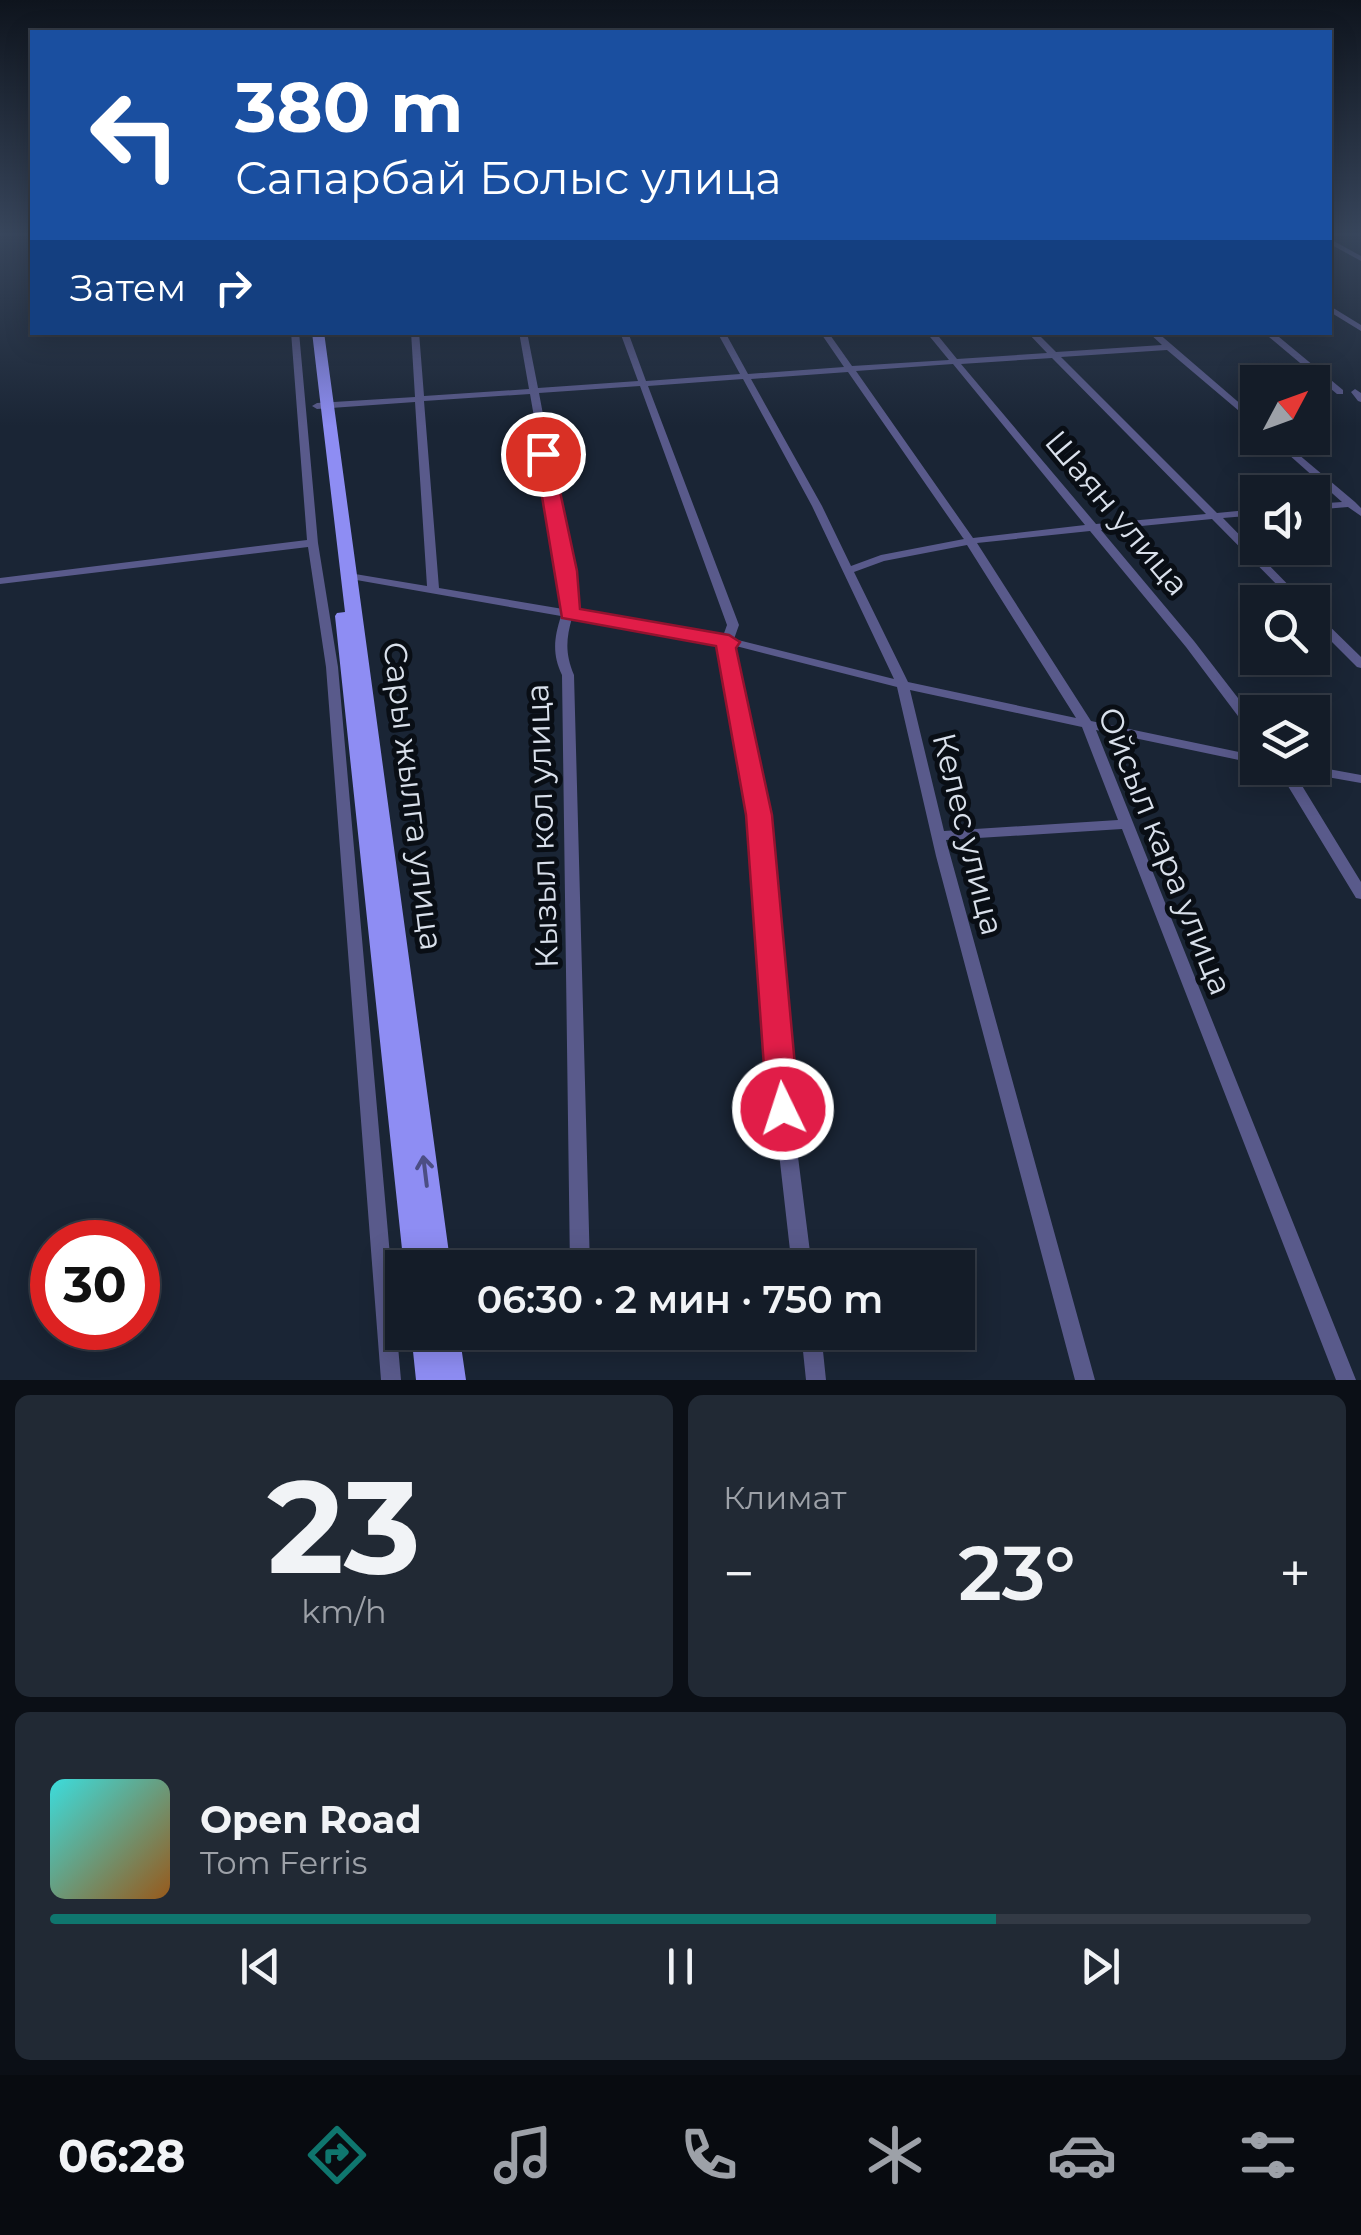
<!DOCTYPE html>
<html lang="ru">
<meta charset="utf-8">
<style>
body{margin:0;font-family:Montserrat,sans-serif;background:#212934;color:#f1f3f6;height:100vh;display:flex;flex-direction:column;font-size:38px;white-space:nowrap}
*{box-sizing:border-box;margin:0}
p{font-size:32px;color:#9da1a8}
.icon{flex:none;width:55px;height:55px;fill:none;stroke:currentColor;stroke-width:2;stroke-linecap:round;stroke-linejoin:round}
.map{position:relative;height:1380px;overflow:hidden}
.panel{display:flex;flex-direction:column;gap:15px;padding:15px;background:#0b0f16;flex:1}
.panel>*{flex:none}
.banner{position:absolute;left:30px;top:30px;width:1302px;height:305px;border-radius:0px;box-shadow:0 5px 25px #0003,0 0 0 2px #333a45;background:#1a4fa0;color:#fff;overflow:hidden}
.needle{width:65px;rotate:49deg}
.controls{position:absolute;left:1240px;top:365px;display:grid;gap:20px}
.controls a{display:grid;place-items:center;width:90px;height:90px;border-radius:0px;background:#141c28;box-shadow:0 5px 25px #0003,0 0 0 2px #333a45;font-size:50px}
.speed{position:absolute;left:30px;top:1220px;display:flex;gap:20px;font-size:50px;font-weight:700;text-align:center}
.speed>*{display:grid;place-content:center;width:130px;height:130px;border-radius:50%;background:#141c28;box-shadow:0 5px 25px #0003,0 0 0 2px #333a45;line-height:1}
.speed .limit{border:15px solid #d22;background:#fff;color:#111}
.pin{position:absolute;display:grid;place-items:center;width:85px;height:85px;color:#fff;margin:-42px;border:5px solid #fff;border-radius:50%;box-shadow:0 2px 10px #0007}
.me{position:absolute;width:110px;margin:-55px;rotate:356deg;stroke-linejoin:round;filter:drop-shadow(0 0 8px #0008)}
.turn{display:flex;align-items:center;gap:35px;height:210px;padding:0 40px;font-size:45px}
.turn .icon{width:130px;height:130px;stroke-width:2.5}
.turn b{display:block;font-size:70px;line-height:85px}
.then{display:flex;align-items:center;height:95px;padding:0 40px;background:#0003;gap:20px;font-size:38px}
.big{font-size:75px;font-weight:600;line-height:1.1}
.panel .tile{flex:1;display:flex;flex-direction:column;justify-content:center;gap:15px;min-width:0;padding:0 35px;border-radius:15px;background:#212934}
.panel .dial{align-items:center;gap:0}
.dial b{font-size:130px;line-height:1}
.song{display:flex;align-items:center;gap:30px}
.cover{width:120px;height:120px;border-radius:15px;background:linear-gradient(135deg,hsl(180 70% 55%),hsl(30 70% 35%))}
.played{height:10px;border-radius:5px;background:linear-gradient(90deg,#0f766e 75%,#333a45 75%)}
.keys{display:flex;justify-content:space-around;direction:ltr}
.heat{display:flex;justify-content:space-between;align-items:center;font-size:55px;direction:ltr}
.panel .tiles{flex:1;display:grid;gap:15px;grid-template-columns:1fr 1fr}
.tile:last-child{grid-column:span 2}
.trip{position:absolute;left:385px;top:1250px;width:590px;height:100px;border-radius:0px;background:#141c28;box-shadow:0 5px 25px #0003,0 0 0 2px #333a45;font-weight:600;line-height:100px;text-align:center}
.dock{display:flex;height:160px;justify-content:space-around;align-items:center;background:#080b10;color:#9da1a8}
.dock .icon{width:70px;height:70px}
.dock .on{color:#0f766e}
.dock b{font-size:45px;color:#f1f3f6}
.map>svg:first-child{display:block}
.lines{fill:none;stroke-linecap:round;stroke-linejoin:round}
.minor{fill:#595a8b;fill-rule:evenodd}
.major{fill:#8e8df3;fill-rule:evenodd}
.oneway{stroke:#4c4e84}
.route{fill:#e11d48;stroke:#92132f;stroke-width:2.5}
.labels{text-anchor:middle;stroke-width:10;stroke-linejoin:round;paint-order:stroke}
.street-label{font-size:32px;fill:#d9e0eb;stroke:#090e15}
</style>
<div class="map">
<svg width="1361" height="1380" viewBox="0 0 1361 1380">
<rect width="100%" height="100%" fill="#1a2535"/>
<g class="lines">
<!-- minor -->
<path class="minor" d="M 1330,239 L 1361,256 L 1361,261 L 1330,244 Z
M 1330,306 L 1361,325 L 1361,331 L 1330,312 Z
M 291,332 L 299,332 L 318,543 L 338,667 L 401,1380 L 381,1380 L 326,667 L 308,547 L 0,584 L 0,578 L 307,540 Z
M 411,332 L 419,332 L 424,396 L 529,389 L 519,332 L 527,332 L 538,388 L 638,381 L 620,332 L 628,332 L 646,381 L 740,374 L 717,332 L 725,332 L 748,374 L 844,367 L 820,332 L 828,332 L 852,366 L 949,360 L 926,332 L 935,332 L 957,359 L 1047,353 L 1027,332 L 1036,332 L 1056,352 L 1162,345 L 1148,332 L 1157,332 L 1258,419 L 1258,427 L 1167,350 L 1061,357 L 1217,513 L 1258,509 L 1258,515 L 1223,518 L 1305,602 L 1294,602 L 1212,519 L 1101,530 L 1194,641 L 1258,724 L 1258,737 L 1253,736 L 1186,647 L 1090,531 L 977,543 L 1091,721 L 1258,756 L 1258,764 L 1096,730 L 1356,1380 L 1336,1380 L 1122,829 L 946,840 L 1095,1380 L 1075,1380 L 936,856 L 897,687 L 732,645 L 766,815 L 792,1109 L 812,1268 L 792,1268 L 774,1109 L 752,815 L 719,648 L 721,643 L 572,618 C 566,639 565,654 574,675 L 590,1268 L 570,1268 L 562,675 C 552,654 554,638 561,616 L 345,578 L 343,576 L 349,573 L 427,586 L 415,402 L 317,409 L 312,406 L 317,403 L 415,397 ZM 1052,358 L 1206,514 L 1096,524 L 961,364 ZM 953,364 L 1085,525 L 973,538 L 856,371 ZM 848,372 L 963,538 L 964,539 L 881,555 L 851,566 L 822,506 L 751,379 ZM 743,379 L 812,506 L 894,679 L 734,639 L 739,625 L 648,386 ZM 640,386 L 727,625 L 723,636 L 574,611 L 577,595 L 539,393 ZM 530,394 L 565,595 L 563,609 L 439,588 L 424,401 ZM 967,545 L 1076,718 L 908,682 L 854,572 L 884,561 ZM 910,690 L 1082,727 L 1118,820 L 944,831 Z
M 1263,332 L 1273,332 L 1343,390 L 1343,394 L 1337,394 Z
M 1355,389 L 1361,393 L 1361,402 L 1358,401 L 1351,392 Z
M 1270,438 L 1279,438 L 1355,502 L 1361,508 L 1361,516 L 1348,507 L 1312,510 L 1312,504 L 1342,502 Z
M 1312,612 L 1316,613 L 1361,657 L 1361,668 L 1357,667 L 1312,622 Z
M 1312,766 L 1361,775 L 1361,783 L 1293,771 L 1361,882 L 1361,899 L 1356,898 L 1277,768 Z
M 801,1332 L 821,1332 L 826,1380 L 806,1380 Z"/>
<!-- major -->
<path class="major" d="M 312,332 L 324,332 L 451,1268 L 404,1268 L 335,616 L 337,613 L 345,612 Z
M 411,1332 L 459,1332 L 466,1380 L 416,1380 Z"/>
</g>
<!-- one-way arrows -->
<defs><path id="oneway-shaft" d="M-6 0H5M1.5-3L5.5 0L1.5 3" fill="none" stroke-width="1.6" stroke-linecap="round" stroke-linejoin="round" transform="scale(2.5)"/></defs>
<use class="oneway" href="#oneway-shaft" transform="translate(425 1171) rotate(-97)"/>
<!-- sky -->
<linearGradient id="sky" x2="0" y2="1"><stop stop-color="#0e141d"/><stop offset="0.55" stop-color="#38465c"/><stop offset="1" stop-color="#38465c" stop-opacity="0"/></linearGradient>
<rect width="1361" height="426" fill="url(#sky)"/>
<!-- route -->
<path class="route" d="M 543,449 L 552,454 L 577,571 L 580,609 L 729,635 L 740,642 L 736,648 L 772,815 L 799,1109 L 794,1119 L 783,1123 L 771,1119 L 767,1109 L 746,815 L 716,646 L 562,618 L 535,454 Z"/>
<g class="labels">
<!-- street labels -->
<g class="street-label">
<text transform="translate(1117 513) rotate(50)" y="11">Шаян улица</text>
<text transform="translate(413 796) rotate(83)" y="11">Сары жылга улица</text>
<text transform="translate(542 826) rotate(-92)" y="11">Кызыл кол улица</text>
<text transform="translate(968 834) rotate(76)" y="11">Келес улица</text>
<text transform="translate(1165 851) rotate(68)" y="11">Ойсыл кара улица</text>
</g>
</g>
</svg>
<div class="controls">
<a><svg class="needle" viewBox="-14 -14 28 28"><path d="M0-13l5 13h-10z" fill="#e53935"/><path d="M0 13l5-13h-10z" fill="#9da1a8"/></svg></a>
<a><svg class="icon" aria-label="sound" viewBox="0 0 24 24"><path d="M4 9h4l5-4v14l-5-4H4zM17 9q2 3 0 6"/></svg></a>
<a><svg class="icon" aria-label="search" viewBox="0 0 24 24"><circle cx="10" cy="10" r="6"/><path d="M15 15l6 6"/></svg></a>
<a><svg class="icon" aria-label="layers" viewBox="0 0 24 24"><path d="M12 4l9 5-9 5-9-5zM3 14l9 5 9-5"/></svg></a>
</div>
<div class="speed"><div class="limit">30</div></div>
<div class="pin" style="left:543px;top:454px;background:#d93025"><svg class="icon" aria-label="arrive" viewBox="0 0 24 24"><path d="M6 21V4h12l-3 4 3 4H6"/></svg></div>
<svg class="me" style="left:783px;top:1109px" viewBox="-20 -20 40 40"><circle r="17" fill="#e11d48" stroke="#fff" stroke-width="3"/><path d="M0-11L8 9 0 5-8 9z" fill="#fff"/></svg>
<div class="trip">06:30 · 2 мин · 750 m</div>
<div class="banner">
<div class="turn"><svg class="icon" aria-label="left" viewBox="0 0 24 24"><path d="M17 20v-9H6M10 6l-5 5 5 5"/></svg><div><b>380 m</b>Сапарбай Болыс улица</div></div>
<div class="then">Затем<svg class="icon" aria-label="right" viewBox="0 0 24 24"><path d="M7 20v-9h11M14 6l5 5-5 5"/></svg></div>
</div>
</div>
<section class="panel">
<div class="tiles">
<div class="tile dial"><b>23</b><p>km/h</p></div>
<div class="tile"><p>Климат</p>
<div class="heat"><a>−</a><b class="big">23°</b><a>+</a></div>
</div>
<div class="tile">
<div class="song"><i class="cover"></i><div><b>Open Road</b><p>Tom Ferris</p></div></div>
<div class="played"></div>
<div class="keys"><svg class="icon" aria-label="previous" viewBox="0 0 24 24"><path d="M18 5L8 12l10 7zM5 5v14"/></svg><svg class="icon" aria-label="pause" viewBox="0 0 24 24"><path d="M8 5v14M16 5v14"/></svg><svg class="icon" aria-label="next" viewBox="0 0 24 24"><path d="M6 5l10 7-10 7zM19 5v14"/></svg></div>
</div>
</div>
</section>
<nav class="dock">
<b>06:28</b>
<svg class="icon on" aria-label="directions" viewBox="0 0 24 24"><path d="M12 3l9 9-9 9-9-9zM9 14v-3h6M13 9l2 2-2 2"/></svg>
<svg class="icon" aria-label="music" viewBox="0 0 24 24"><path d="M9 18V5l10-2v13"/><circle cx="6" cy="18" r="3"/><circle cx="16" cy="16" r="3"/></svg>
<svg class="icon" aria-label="phone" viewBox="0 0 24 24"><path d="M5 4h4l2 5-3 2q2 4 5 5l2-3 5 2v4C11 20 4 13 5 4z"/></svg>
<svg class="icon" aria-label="climate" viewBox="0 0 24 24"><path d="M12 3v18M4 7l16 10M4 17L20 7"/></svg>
<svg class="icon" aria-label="car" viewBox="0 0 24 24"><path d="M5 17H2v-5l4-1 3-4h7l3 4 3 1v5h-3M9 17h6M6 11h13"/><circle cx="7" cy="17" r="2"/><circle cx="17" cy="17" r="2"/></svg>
<svg class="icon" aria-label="filters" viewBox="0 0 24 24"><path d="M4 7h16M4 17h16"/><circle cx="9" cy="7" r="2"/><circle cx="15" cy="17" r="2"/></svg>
</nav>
